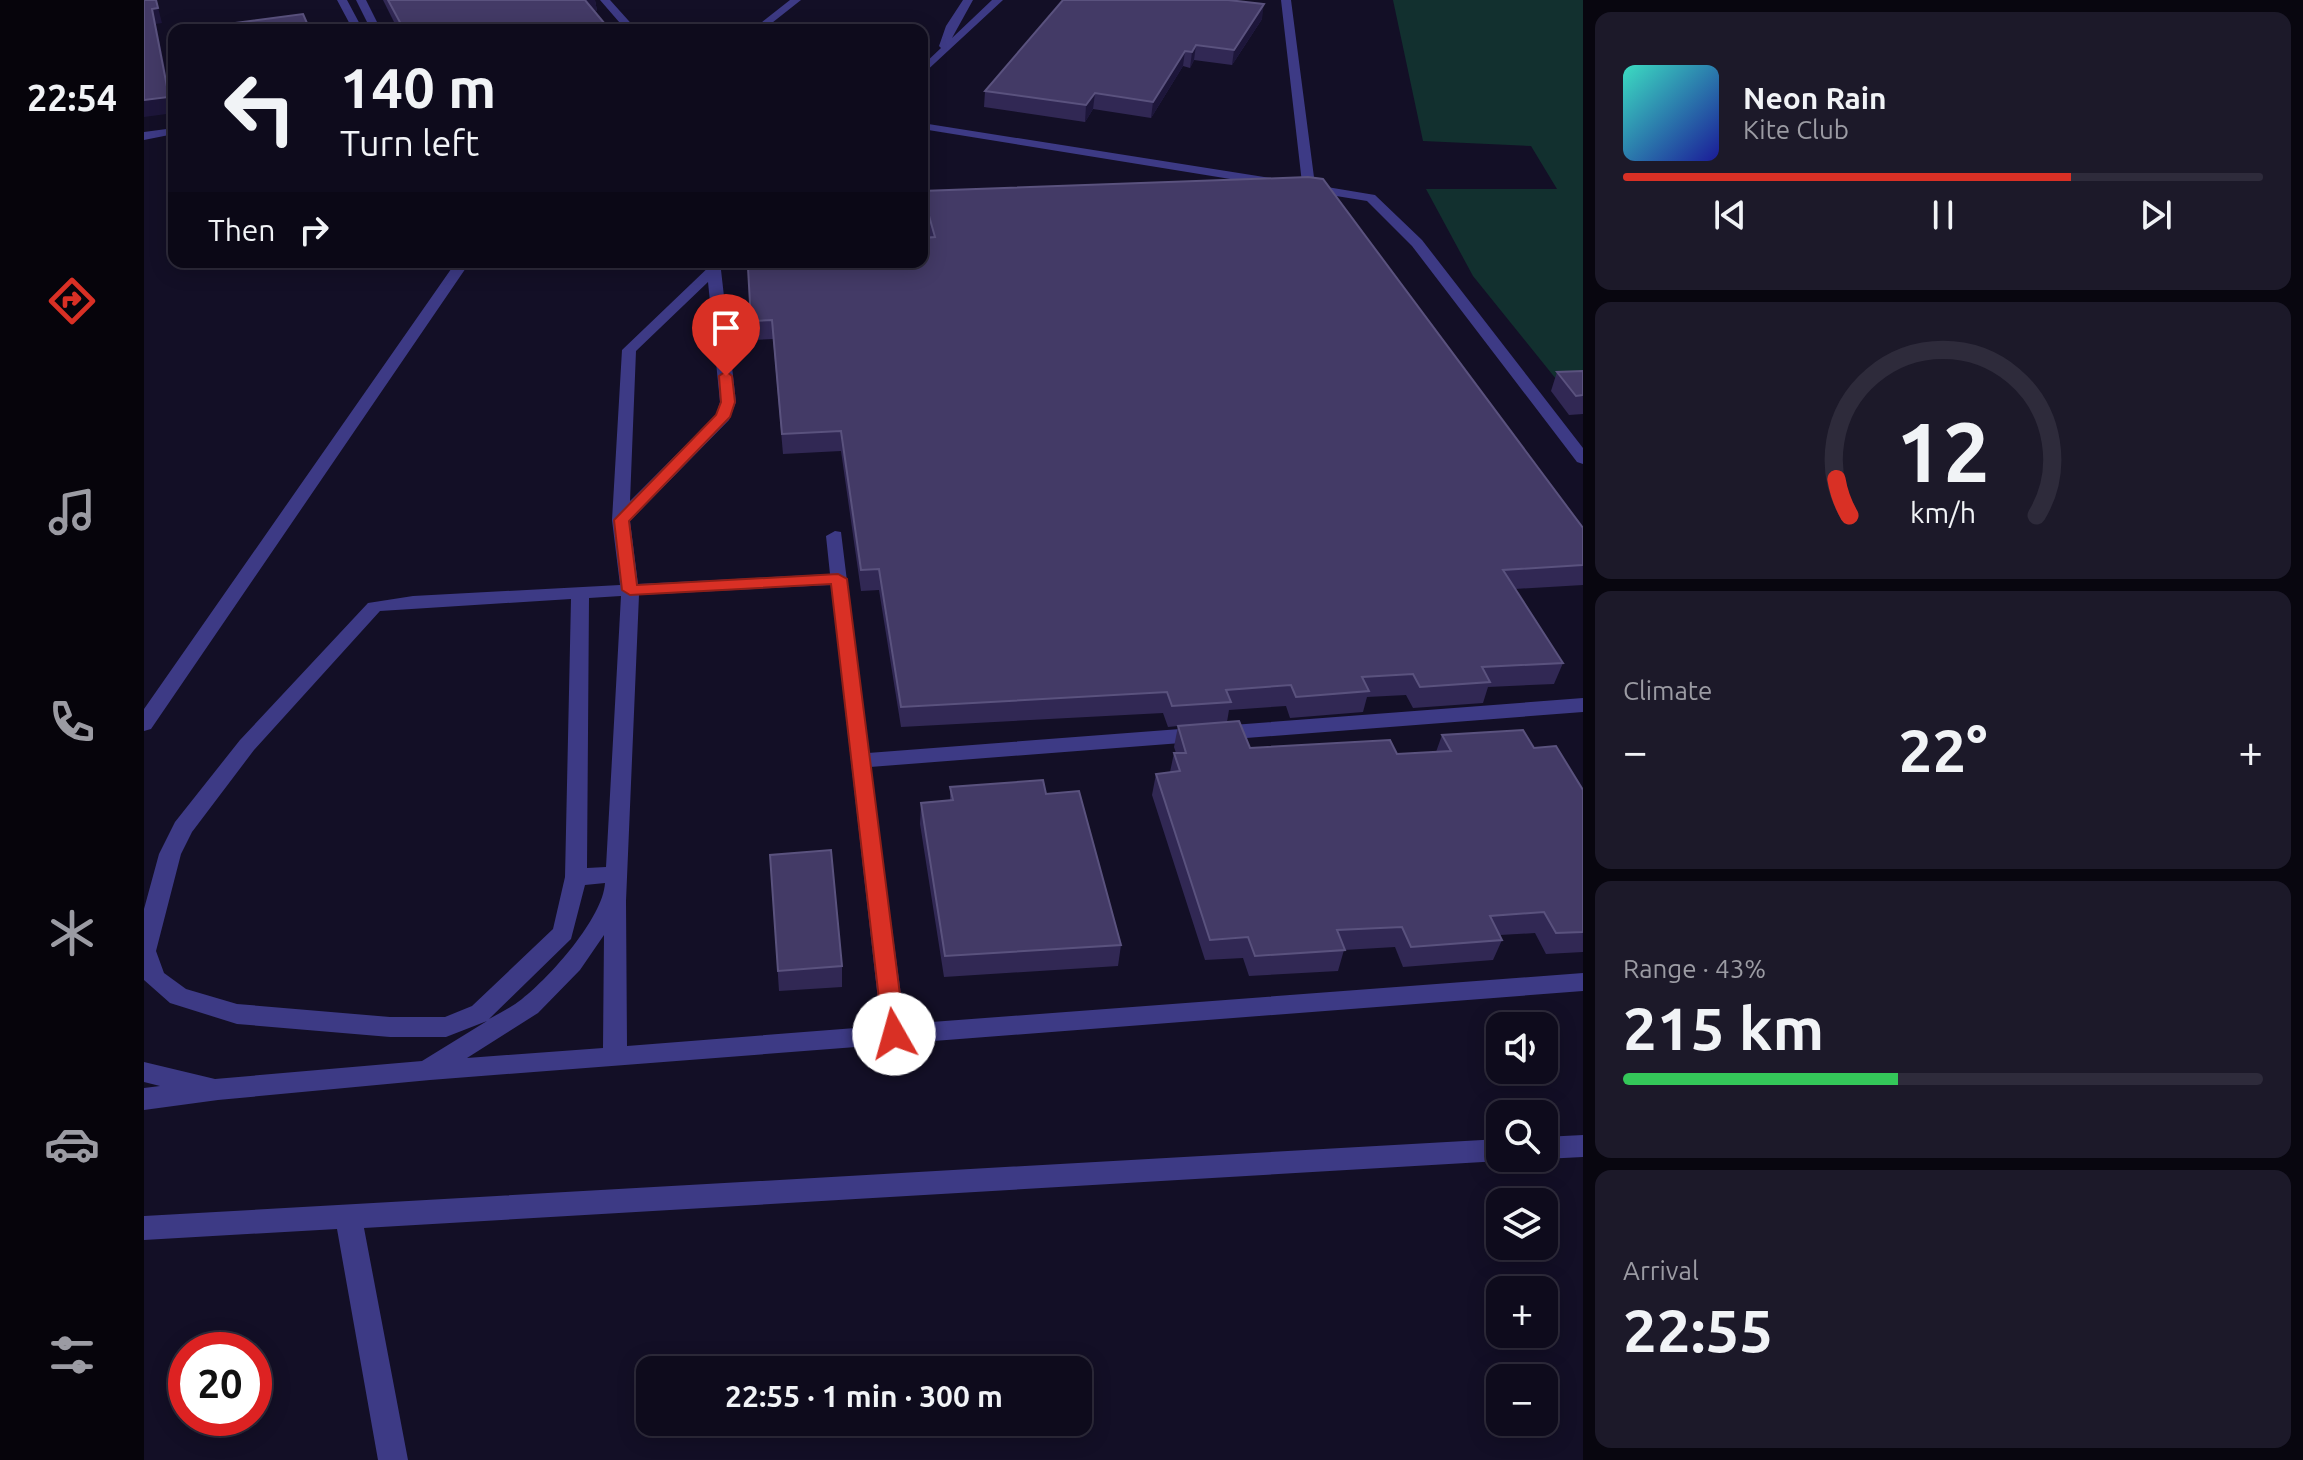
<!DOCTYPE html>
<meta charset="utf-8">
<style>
body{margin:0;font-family:Ubuntu,sans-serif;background:#1c1929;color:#f1f3f6;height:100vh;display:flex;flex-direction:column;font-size:30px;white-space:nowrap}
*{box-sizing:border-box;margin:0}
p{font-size:26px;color:#9b9ba3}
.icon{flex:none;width:44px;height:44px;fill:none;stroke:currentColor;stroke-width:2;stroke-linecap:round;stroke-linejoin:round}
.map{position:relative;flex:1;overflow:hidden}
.details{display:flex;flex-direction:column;gap:12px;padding:12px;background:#08060f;width:720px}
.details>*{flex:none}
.banner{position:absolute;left:24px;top:24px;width:760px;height:244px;border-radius:16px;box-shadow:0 4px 20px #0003,0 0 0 2px #2e2b3b;background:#0e0b1c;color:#f1f3f6;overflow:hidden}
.buttons{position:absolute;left:1342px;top:1012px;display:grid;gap:16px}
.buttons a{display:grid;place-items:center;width:72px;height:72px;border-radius:16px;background:#0e0b1c;box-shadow:0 4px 20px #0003,0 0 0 2px #2e2b3b;font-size:40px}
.speed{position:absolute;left:24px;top:1332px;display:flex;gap:16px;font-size:40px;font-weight:700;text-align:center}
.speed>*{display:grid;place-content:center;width:104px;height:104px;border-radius:50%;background:#0e0b1c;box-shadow:0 4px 20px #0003,0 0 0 2px #2e2b3b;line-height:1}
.speed .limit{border:12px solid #d22;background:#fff;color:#111}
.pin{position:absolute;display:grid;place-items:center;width:68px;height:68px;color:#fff;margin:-82px -34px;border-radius:50% 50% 50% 0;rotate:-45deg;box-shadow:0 0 8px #0007}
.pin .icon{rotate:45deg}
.me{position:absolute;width:88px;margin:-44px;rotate:353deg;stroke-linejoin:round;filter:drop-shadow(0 0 6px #0008)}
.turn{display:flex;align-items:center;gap:28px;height:168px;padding:0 40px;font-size:36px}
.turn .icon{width:104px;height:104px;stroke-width:2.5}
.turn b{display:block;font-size:56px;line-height:68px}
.then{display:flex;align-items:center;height:76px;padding:0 40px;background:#0003;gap:16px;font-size:30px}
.big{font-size:60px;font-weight:700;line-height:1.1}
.details .card{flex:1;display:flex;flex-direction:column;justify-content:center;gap:12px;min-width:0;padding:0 28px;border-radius:16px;background:#1c1929}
.details .dial{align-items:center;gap:0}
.dial svg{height:208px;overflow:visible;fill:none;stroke:#2e2b3b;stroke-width:7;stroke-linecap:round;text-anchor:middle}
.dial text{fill:#f1f3f6;stroke:none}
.song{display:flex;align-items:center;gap:24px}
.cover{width:96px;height:96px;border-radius:12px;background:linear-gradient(135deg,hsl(170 70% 55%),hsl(240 70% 35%))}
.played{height:8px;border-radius:4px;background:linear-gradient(90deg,#d93025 70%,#2e2b3b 70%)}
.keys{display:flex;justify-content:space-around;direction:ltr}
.heat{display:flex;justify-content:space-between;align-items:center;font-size:44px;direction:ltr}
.charge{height:12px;border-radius:6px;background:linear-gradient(90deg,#34c759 43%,#2e2b3b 0)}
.trip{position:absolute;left:492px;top:1356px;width:456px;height:80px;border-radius:16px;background:#0e0b1c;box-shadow:0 4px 20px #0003,0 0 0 2px #2e2b3b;font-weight:700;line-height:80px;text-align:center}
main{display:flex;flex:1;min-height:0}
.tabs{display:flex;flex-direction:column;width:144px;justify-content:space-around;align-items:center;background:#06040b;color:#9b9ba3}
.tabs .icon{width:56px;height:56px}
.tabs .active{color:#d93025}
.tabs b{font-size:36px;color:#f1f3f6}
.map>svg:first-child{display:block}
.green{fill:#12302f}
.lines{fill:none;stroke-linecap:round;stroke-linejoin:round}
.minor{fill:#3d3a85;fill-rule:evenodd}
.wall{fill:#312854}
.shaded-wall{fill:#1d163a}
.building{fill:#433a66;stroke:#5a527e;stroke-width:2}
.route{fill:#d93025;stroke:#8d1f18;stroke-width:2}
</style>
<main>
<nav class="tabs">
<b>22:54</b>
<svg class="icon active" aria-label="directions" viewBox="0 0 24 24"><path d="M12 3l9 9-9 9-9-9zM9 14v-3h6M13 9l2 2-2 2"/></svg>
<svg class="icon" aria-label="music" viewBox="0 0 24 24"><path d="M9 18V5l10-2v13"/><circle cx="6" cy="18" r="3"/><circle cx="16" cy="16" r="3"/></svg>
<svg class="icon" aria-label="phone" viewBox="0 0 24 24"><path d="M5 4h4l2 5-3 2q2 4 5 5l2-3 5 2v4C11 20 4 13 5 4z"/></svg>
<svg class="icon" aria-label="climate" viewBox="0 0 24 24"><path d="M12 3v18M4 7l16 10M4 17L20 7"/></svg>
<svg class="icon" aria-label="car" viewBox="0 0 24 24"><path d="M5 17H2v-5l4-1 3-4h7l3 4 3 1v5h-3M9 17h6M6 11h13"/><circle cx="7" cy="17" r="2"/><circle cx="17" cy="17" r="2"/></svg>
<svg class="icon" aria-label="filters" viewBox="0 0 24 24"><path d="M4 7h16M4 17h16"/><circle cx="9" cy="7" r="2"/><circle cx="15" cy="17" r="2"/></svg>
</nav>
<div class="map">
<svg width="1439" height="1460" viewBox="0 0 1439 1460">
<rect width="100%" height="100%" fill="#130f26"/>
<!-- green -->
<path class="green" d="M 1249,0 L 1439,0 L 1439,379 L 1412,379 L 1329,276 L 1282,189 L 1413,189 L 1387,146 L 1279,141 Z"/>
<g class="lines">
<!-- minor -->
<path class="minor" d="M 193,0 L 203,0 L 219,30 L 209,30 Z
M 212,0 L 222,0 L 237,30 L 227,30 Z
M 456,0 L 466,0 L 493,30 L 482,30 Z
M 646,0 L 657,0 L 619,30 L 608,30 Z
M 819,0 L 829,0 L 808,38 L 848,0 L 859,0 L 778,75 L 778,66 L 797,48 L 795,46 L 802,26 Z
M 1137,0 L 1147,0 L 1171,185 L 1231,195 L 1278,240 L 1439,448 L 1439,464 L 1433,462 L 1268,246 L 1223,201 L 778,129 L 778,123 L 1158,183 Z
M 30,128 L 30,134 L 0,140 L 0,132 Z
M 312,262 L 326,262 L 7,729 L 0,731 L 0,709 Z
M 570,262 L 585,262 L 577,270 L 592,402 L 585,420 L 486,521 L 494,584 L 686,574 L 682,536 L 691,531 L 697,532 L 724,753 L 1439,698 L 1439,712 L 726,767 L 761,1024 L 1439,973 L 1439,991 L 286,1080 L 74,1100 L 0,1110 L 0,1088 L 16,1086 L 0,1082 L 0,1062 L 71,1079 L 278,1061 L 343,1021 L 302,1037 L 246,1037 L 93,1024 L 26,1003 L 0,980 L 0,909 L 15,854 L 31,822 L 96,740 L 224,603 L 269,596 L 476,585 L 468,520 L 478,350 ZM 564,282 L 576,402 L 572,415 L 486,501 L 492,351 ZM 687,585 L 737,1026 L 483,1046 L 482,901 L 495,595 ZM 477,596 L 462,867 L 443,868 L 445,598 ZM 427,599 L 421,877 L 409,929 L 328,1006 L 301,1017 L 246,1017 L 93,1004 L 42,989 L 20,973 L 12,951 L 37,854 L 48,832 L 110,750 L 236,611 ZM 461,883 C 459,918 406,977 378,999 C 368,1007 356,1013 345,1019 L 427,939 L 441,885 ZM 460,935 L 459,1048 L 323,1058 L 394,1013 L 436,970 Z
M 1439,1135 L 1439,1157 L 1400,1159 L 1396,1158 L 1400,1158 L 1400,1137 Z
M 1356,1139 L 1356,1158 L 1365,1158 L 1356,1161 L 220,1228 L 264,1460 L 234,1460 L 193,1229 L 0,1240 L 0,1216 Z"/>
</g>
<!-- wall -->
<path class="wall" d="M 239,0 L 451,0 L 453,11 L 450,11 L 466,30 L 254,30 Z
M 1118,19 L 1088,65 L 1050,60 L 1046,68 L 1039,66 L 1007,118 L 949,109 L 941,122 L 840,107 L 841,91 Z
M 778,191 L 1439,528 L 1439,585 L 1371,589 L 1419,663 L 1410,684 L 1344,687 L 1339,703 L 1269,708 L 1262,695 L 1223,697 L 1219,712 L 1146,718 L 1142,706 L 1085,710 L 1083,722 L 1106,748 L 1253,754 L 1292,752 L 1298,735 L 1390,748 L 1439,790 L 1439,952 L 1402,954 L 1391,933 L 1356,935 L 1358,940 L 1349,960 L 1259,967 L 1251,947 L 1200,950 L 1194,971 L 1105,976 L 1099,958 L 1061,960 L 1008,795 L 1012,774 L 1026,772 L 1030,753 L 1032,753 L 1030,747 L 1034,726 L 1024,727 L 1019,713 L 757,727 L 735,590 L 717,591 L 697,451 L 639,454 L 629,339 L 608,340 L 604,268 L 677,266 L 676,262 L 778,262 L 786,237 L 778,209 Z
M 1439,371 L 1439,414 L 1425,415 L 1407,391 L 1413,372 Z
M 806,787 L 902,794 L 977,945 L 974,966 L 800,977 L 776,824 L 777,803 L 806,800 Z
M 626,855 L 698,966 L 698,987 L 635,991 Z"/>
<!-- shaded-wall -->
<path class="shaded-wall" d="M 12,0 L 18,23 L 12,24 L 30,113 L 0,117 L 0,100 L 8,9 Z
M 440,0 L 451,0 L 453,11 L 441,12 Z
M 1120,4 L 1118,19 L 1088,65 L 1090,50 Z
M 288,23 L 290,30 L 258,30 L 258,26 Z
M 1052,45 L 1050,60 L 1046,68 L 1048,52 Z
M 1041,51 L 1039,66 L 1007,118 L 1009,102 Z
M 951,93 L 949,109 L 941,122 L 942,105 Z"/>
<!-- building -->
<path class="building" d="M 0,0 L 12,0 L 14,8 L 8,9 L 25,97 L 0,100 Z
M 244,0 L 441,0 L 466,30 L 293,30 L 288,23 L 258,26 Z
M 919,0 L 1084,0 L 1120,4 L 1090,50 L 1052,45 L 1048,52 L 1041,51 L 1009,102 L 951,93 L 942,105 L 841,91 Z
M 159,14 L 166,30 L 76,30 L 75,25 Z
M 1164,177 L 1179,179 L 1439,528 L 1439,565 L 1359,570 L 1419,663 L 1338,667 L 1346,682 L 1276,687 L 1269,674 L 1218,677 L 1225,691 L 1152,697 L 1147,685 L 1082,690 L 1087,702 L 1028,706 L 1023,692 L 757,707 L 735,569 L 717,570 L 697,431 L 638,434 L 628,320 L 607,321 L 604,268 L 679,266 L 679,262 L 778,262 L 778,238 L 791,237 L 778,191 Z
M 1439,371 L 1439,395 L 1432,396 L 1413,372 Z
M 1095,721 L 1106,748 L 1246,740 L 1253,754 L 1307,751 L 1298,735 L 1379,730 L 1390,748 L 1412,746 L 1439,790 L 1439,932 L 1412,933 L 1400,912 L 1346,916 L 1358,940 L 1267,947 L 1258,927 L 1193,930 L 1201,950 L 1111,956 L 1104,937 L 1066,940 L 1012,774 L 1036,771 L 1030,753 L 1042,753 L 1034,726 Z
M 899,780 L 902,794 L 935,791 L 977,945 L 801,956 L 777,803 L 809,800 L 806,787 Z
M 687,850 L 698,966 L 634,971 L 626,855 Z"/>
<!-- route -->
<path class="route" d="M 582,371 L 588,376 L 591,402 L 586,417 L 485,521 L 493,585 L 694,574 L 703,579 L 761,1034 L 757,1040 L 750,1043 L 742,1040 L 739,1034 L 687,584 L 486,595 L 478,590 L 470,520 L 572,415 L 577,402 L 575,376 Z"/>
</svg>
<div class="buttons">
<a><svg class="icon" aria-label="sound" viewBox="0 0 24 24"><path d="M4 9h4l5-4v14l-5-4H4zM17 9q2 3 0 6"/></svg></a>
<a><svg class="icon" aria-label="search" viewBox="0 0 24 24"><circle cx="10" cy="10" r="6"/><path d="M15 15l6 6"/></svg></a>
<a><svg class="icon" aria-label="layers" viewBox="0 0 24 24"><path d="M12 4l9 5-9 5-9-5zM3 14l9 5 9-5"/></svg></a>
<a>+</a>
<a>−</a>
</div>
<div class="speed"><div class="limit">20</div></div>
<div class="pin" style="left:582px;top:376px;background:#d93025"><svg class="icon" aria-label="arrive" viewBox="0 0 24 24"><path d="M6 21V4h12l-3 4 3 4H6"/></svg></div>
<svg class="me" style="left:750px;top:1034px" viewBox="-20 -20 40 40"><circle r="19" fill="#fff"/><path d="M0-13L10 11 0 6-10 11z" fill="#d93025"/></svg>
<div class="trip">22:55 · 1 min · 300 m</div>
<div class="banner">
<div class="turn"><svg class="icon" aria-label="left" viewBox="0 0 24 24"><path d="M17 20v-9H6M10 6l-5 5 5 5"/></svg><div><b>140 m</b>Turn left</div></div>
<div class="then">Then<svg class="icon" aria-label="right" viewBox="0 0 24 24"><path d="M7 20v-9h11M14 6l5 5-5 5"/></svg></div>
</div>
</div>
<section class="details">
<div class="card">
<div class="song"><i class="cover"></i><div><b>Neon Rain</b><p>Kite Club</p></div></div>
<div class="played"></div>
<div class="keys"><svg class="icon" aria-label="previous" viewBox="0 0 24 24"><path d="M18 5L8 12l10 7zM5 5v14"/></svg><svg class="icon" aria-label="pause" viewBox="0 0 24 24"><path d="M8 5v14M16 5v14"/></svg><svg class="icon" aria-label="next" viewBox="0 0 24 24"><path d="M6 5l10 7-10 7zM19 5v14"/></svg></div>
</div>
<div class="card dial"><svg viewBox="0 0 100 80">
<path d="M14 69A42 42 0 1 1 86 69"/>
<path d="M14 69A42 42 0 0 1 9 55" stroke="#d93025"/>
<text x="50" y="56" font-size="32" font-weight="700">12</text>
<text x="50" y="72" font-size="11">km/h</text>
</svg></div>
<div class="card"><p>Climate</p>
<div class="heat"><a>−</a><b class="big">22°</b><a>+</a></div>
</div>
<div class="card"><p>Range · 43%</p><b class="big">215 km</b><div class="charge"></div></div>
<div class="card"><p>Arrival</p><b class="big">22:55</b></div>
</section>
</main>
